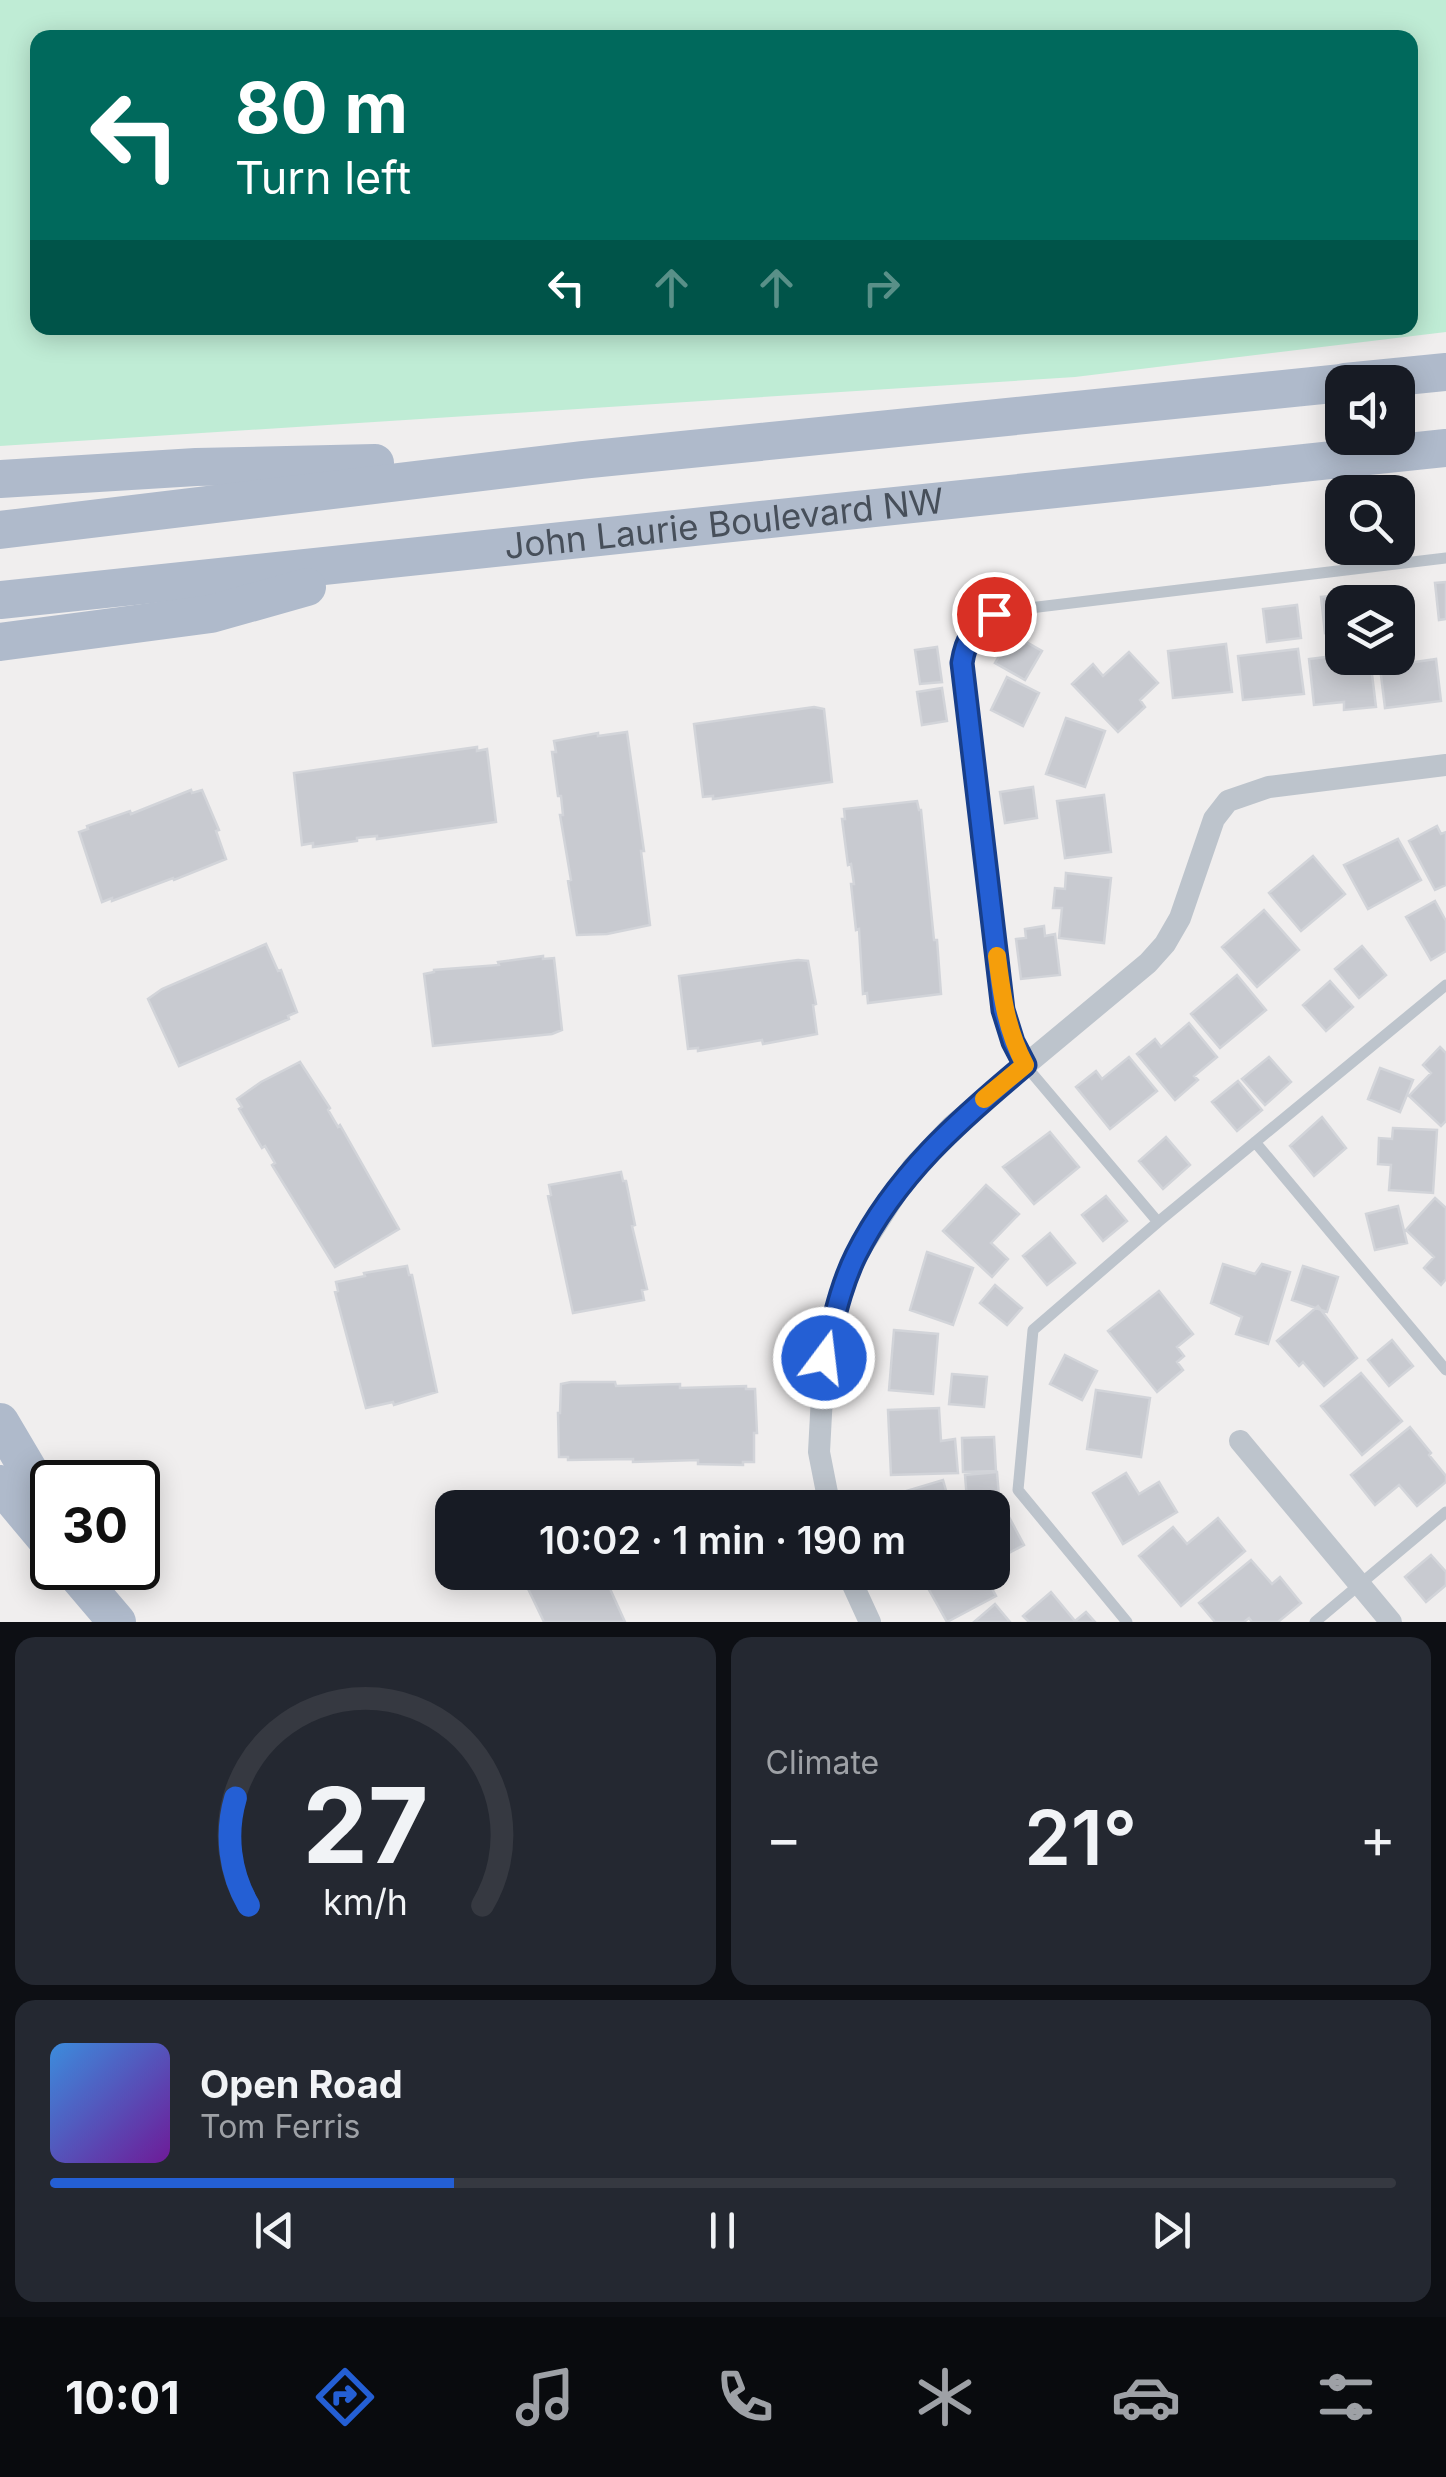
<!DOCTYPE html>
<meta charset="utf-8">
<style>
body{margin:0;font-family:Inter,sans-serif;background:#242831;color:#f1f3f6;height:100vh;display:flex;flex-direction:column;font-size:38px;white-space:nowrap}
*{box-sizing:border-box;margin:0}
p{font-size:32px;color:#9ea1a6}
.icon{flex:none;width:55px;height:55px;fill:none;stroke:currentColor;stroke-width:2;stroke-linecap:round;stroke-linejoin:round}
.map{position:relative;height:1622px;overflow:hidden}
.panel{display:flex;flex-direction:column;gap:15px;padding:15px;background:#0d0f14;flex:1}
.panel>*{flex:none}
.banner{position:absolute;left:30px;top:30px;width:1388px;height:305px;border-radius:20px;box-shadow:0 5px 25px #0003;background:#00695c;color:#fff;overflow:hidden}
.controls{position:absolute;left:1325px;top:365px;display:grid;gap:20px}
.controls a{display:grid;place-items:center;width:90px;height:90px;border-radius:20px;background:#171b24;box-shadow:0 5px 25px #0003;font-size:50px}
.speed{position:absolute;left:30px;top:1460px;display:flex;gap:20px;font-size:50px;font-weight:700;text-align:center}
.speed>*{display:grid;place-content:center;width:130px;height:130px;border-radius:50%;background:#171b24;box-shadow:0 5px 25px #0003;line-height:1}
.speed .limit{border:5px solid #111;border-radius:15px;background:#fff;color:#111}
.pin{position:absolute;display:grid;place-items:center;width:85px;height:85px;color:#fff;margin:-42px;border:5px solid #fff;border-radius:50%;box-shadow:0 2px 10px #0007}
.me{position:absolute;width:110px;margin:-55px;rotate:15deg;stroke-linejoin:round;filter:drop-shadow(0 0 8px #0008)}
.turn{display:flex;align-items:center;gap:35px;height:210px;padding:0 40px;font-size:45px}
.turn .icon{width:130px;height:130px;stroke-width:2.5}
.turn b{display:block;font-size:70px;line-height:85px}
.lanes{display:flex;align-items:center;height:95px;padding:0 40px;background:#0003;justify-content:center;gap:50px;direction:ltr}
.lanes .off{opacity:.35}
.big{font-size:75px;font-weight:600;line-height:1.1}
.panel .card{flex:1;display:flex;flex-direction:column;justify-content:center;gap:15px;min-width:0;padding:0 35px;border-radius:20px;background:#242831}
.panel .dial{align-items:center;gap:0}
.dial svg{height:260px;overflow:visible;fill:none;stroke:#363941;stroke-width:7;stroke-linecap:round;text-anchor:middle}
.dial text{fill:#f1f3f6;stroke:none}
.song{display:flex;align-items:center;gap:30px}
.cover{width:120px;height:120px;border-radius:15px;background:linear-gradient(135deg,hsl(210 70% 55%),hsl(280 70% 35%))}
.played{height:10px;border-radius:5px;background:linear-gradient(90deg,#245fd4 30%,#363941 30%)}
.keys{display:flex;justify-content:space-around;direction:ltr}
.heat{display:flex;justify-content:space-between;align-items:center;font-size:55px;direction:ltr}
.panel .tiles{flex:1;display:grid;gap:15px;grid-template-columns:1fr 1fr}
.card:last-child{grid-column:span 2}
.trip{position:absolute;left:435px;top:1490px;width:575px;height:100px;border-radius:20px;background:#171b24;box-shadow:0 5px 25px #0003;font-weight:600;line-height:100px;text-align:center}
.menu{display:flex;height:160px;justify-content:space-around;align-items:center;background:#090b0e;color:#9ea1a6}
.menu .icon{width:70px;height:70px}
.menu .current{color:#245fd4}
.menu b{font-size:45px;color:#f1f3f6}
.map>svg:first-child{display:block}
.green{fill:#bfecd5;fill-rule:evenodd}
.building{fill:#c8cad0;stroke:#d2d4d9;stroke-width:2.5}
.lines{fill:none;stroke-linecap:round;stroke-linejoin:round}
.lane{stroke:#bdc4cc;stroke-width:11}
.street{stroke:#bdc4cc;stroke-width:22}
.primary{stroke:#afbacb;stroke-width:38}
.route-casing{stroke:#173e8a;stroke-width:25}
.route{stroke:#245fd4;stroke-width:18}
.slow{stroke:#f59e0b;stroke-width:18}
.labels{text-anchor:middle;stroke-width:9;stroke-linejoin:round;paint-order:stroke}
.street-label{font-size:35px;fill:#474f5a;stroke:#fff}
</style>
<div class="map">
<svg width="1446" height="1622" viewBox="0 0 1446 1622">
<rect width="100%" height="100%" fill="#f0eeee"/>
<!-- green -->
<path class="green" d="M 0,0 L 1446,0 L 1446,332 L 1075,377 L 0,446 ZM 38,38 L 1410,38 L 1410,328 L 38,328 Z"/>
<!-- building -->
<path class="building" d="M 1446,582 L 1446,619 L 1439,620 L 1435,583 Z
M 1399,590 L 1403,623 L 1398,623 L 1398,602 L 1370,602 L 1369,593 Z
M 1354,594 L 1355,602 L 1342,602 L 1342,631 L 1325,633 L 1321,597 Z
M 1297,605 L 1301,638 L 1267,642 L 1263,609 Z
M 1012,634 L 1042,651 L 1025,680 L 995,663 Z
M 1226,644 L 1232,692 L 1173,698 L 1168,651 Z
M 937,647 L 942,682 L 920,684 L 915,650 Z
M 1298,649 L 1304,694 L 1243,700 L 1238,656 Z
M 1129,652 L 1158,683 L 1140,700 L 1145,707 L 1118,732 L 1072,684 L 1093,664 L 1103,676 Z
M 1342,655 L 1342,658 L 1370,658 L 1376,707 L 1344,710 L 1344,702 L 1314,705 L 1309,659 Z
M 1436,659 L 1441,701 L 1385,708 L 1380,667 Z
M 1007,677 L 1039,693 L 1023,726 L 991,710 Z
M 942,688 L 947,721 L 922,725 L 917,692 Z
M 814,707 L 824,709 L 832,782 L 713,799 L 713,796 L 703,797 L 694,724 Z
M 1066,718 L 1105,731 L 1085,787 L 1046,774 Z
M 627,732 L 644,851 L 641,851 L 650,925 L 607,934 L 577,935 L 568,881 L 571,880 L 560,815 L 563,815 L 561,796 L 558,796 L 552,752 L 556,752 L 554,741 L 598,733 L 598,736 Z
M 477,747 L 477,751 L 487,749 L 496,822 L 377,839 L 377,836 L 357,838 L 357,841 L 313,847 L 313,843 L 302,845 L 294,773 Z
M 1033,787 L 1037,818 L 1005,823 L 1000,792 Z
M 191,790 L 192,793 L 202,790 L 219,830 L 216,831 L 226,859 L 174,880 L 173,878 L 112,901 L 112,898 L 102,902 L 79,832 L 88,829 L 87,826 L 130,811 L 131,814 Z
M 1104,795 L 1111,852 L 1065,858 L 1057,801 Z
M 917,801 L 919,810 L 921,810 L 934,940 L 937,940 L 941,994 L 868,1003 L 867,993 L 863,994 L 859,929 L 856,930 L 851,884 L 854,884 L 851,864 L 848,865 L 842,819 L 845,819 L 844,809 Z
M 1437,826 L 1441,834 L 1446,832 L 1446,885 L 1435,890 L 1409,841 Z
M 1398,839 L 1421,880 L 1368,909 L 1344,865 Z
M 1313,856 L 1345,894 L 1301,931 L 1269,893 Z
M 1066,873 L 1111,878 L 1104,943 L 1059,938 L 1062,908 L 1053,908 L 1055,888 L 1065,889 Z
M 1435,901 L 1446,921 L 1446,951 L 1431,960 L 1406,917 Z
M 1264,910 L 1299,950 L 1257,987 L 1222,947 Z
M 1044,926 L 1045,936 L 1055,934 L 1060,975 L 1021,979 L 1016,939 L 1026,938 L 1025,929 Z
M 266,944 L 278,971 L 281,970 L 297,1012 L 288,1016 L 289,1019 L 179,1066 L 148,999 L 162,989 Z
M 1362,946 L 1386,975 L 1359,998 L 1335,969 Z
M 543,956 L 543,959 L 554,958 L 562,1030 L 552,1034 L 433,1046 L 424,974 L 434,972 L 434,970 L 499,965 L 498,962 Z
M 798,960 L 808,961 L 816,1004 L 813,1005 L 817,1034 L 763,1044 L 762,1040 L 698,1051 L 698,1048 L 688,1049 L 679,976 Z
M 1237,975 L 1266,1010 L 1220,1048 L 1191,1014 Z
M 1330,981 L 1353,1007 L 1326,1031 L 1303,1005 Z
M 1189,1023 L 1217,1057 L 1194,1076 L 1198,1080 L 1175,1100 L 1137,1054 L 1155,1039 L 1161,1047 Z
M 1440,1047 L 1446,1053 L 1446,1121 L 1441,1126 L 1409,1096 L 1431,1073 L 1423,1065 Z
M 1129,1057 L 1157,1091 L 1110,1129 L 1076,1087 L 1096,1071 L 1102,1079 Z
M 1269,1057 L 1291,1082 L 1265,1105 L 1242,1079 Z
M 300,1062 L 330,1108 L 328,1110 L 338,1127 L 340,1125 L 399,1229 L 335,1267 L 272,1165 L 275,1163 L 265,1146 L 262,1148 L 239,1109 L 242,1107 L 237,1099 L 261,1082 Z
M 1380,1068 L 1413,1080 L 1400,1112 L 1368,1099 Z
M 1238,1081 L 1262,1110 L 1237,1131 L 1212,1102 Z
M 1322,1117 L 1346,1148 L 1314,1176 L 1290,1146 Z
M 1393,1128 L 1437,1130 L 1433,1193 L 1389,1190 L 1391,1165 L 1378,1164 L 1379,1138 L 1392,1139 Z
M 1050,1132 L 1079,1167 L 1034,1204 L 1003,1167 Z
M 1166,1137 L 1190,1165 L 1163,1189 L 1139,1161 Z
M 621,1172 L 623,1181 L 626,1181 L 635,1225 L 632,1226 L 647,1289 L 642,1290 L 644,1300 L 573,1313 L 548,1196 L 551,1195 L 549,1185 Z
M 986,1185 L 1019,1214 L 991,1243 L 1008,1259 L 992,1277 L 943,1231 Z
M 1106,1196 L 1127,1221 L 1103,1241 L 1082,1215 Z
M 1435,1198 L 1446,1208 L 1446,1279 L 1441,1285 L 1424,1268 L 1434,1257 L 1406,1230 Z
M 1398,1206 L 1407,1243 L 1375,1250 L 1366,1214 Z
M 1050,1233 L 1075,1263 L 1047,1285 L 1023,1256 Z
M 927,1252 L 973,1268 L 953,1325 L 910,1310 Z
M 1223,1264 L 1255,1274 L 1262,1264 L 1290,1272 L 1268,1344 L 1236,1334 L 1242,1317 L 1211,1303 Z
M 407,1266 L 409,1275 L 412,1275 L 437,1392 L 394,1405 L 393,1402 L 366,1408 L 335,1292 L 338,1291 L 336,1282 L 365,1276 L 364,1273 Z
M 1303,1266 L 1338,1277 L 1327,1312 L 1292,1300 Z
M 995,1285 L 1022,1308 L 1007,1325 L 980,1303 Z
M 1159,1291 L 1193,1334 L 1177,1347 L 1184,1356 L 1177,1362 L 1183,1370 L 1157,1392 L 1108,1331 Z
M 1318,1306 L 1357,1358 L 1324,1386 L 1303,1362 L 1299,1366 L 1277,1341 Z
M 894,1330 L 938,1334 L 933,1394 L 889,1390 Z
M 1392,1340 L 1413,1366 L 1389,1386 L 1368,1360 Z
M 1065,1355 L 1097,1371 L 1082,1400 L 1050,1384 Z
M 1361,1373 L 1402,1421 L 1362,1455 L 1321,1406 Z
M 952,1374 L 987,1377 L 984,1407 L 949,1404 Z
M 571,1382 L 615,1382 L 616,1386 L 680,1384 L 680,1388 L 746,1386 L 746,1389 L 755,1389 L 757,1433 L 754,1433 L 754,1462 L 743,1462 L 743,1465 L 698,1464 L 698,1460 L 633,1462 L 633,1459 L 568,1460 L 568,1457 L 559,1457 L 558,1413 L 560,1413 L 561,1384 Z
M 1096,1390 L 1150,1398 L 1141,1457 L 1087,1449 Z
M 939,1408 L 941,1441 L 955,1439 L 958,1473 L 891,1475 L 888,1410 Z
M 1410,1427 L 1431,1453 L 1429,1455 L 1446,1476 L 1446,1482 L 1417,1506 L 1399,1485 L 1375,1505 L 1351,1475 Z
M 994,1437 L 996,1471 L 963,1472 L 962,1438 Z
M 997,1472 L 999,1497 L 967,1500 L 965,1475 Z
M 1126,1473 L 1139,1494 L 1159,1482 L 1177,1512 L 1123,1544 L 1093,1493 Z
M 943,1480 L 951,1508 L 900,1508 L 896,1494 Z
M 1009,1517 L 1024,1545 L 992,1562 L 992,1526 Z
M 1218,1518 L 1245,1551 L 1181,1606 L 1139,1556 L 1173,1527 L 1187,1544 Z
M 1431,1555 L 1446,1572 L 1446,1585 L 1426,1602 L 1405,1577 Z
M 1251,1560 L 1272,1584 L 1280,1577 L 1301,1603 L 1278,1622 L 1252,1622 L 1249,1618 L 1244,1622 L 1215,1622 L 1199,1603 Z
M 520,1572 L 605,1572 L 606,1580 L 625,1622 L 544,1622 Z
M 919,1572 L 983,1572 L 996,1596 L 947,1622 Z
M 1051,1592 L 1075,1621 L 1086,1612 L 1095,1622 L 1029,1622 L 1023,1616 Z
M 995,1604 L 1010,1622 L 974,1622 Z"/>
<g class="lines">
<!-- lane -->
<path class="lane" d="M 1255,1142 L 1446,1370
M 1158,1222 L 1025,1065 L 1013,1041 L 1003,1010 L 962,663 C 967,631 982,617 1013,610 L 1446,558
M 1127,1622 L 1018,1490 L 1033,1330 L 1158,1222 L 1446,985
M 1315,1622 L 1446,1512"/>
<!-- street -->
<path class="street" d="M 1240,1441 L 1391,1622
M 830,1508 L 819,1452 L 824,1358 L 839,1298 L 856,1256 L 913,1167 L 951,1127 L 1148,963 L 1165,944 L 1180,918 L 1214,819 L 1228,801 L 1269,787 L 1446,765
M 847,1572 L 870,1622"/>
<!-- primary -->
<g class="primary">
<path d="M 1345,382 L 1446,372"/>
<path d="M 0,479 L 196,467 L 375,463"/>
<path d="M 0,530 L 582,460 L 1342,383"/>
<path id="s1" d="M 0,600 L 1446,448"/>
<path d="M 0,642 L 211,614 L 307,587"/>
<path d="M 0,1422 L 52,1510"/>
<path d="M 0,1484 L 52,1546"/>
<path d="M 71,1568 L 117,1622"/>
</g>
</g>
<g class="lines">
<defs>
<path id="route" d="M 824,1358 C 833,1324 840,1287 856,1255 C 896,1175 958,1121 1025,1065 L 1013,1042 L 1003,1010 L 962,663 C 966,638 973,629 994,614"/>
</defs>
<!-- route casing -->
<use href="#route" class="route-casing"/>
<!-- route -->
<use href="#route" class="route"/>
<!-- slow -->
<path class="slow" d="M 984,1099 L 1025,1065 C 1006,1029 1002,995 997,956"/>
</g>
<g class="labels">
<!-- street labels -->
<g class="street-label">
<text dy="12" stroke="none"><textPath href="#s1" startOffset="728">John Laurie Boulevard NW</textPath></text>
</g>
</g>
</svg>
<div class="controls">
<a><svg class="icon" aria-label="sound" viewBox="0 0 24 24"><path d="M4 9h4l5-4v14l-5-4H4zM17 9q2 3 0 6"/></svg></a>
<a><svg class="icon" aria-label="search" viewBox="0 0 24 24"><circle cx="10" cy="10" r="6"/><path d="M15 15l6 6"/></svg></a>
<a><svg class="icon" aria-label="layers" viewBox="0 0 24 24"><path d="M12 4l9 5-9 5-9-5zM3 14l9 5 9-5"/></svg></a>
</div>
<div class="speed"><div class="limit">30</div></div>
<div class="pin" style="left:994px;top:614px;background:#d93025"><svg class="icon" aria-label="arrive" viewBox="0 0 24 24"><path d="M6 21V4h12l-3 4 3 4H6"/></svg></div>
<svg class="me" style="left:824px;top:1358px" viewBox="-20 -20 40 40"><circle r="17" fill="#245fd4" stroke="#fff" stroke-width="3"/><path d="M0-11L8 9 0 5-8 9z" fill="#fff"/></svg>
<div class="trip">10:02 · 1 min · 190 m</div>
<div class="banner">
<div class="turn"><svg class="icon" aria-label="left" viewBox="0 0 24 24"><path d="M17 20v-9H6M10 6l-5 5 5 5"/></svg><div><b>80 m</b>Turn left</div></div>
<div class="lanes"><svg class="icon" aria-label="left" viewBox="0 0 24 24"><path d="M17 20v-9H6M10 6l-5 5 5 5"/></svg><svg class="icon off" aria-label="ahead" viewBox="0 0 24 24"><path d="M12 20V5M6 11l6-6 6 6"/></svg><svg class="icon off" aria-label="ahead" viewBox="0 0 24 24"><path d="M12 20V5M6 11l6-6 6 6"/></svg><svg class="icon off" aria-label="right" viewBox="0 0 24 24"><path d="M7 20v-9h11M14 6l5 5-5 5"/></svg></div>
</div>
</div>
<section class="panel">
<div class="tiles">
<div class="card dial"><svg viewBox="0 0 100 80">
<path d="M14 69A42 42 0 1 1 86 69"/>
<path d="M14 69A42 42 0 0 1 10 36" stroke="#245fd4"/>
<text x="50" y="56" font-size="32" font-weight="700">27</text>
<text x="50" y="72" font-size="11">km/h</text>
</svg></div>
<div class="card"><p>Climate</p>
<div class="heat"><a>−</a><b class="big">21°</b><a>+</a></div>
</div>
<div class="card">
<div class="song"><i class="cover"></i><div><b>Open Road</b><p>Tom Ferris</p></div></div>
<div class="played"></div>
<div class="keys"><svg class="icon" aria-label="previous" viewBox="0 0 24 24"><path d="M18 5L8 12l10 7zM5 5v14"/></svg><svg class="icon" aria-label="pause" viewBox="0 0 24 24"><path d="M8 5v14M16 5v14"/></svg><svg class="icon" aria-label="next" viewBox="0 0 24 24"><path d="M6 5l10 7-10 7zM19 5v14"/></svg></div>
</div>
</div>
</section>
<nav class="menu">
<b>10:01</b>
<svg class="icon current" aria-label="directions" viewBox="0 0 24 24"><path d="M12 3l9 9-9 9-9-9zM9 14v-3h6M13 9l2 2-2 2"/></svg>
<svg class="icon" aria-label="music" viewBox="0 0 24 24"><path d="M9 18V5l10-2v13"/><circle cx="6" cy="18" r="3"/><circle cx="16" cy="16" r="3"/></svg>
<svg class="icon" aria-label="phone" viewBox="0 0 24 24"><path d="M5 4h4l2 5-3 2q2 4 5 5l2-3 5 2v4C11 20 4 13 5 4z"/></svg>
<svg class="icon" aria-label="climate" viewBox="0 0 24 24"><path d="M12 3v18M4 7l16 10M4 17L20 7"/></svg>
<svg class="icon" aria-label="car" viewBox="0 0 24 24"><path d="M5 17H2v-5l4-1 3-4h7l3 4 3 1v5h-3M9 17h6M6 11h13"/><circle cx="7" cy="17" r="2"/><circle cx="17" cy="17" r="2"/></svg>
<svg class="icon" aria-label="filters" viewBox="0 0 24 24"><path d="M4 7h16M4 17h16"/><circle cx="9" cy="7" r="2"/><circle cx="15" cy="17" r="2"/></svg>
</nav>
